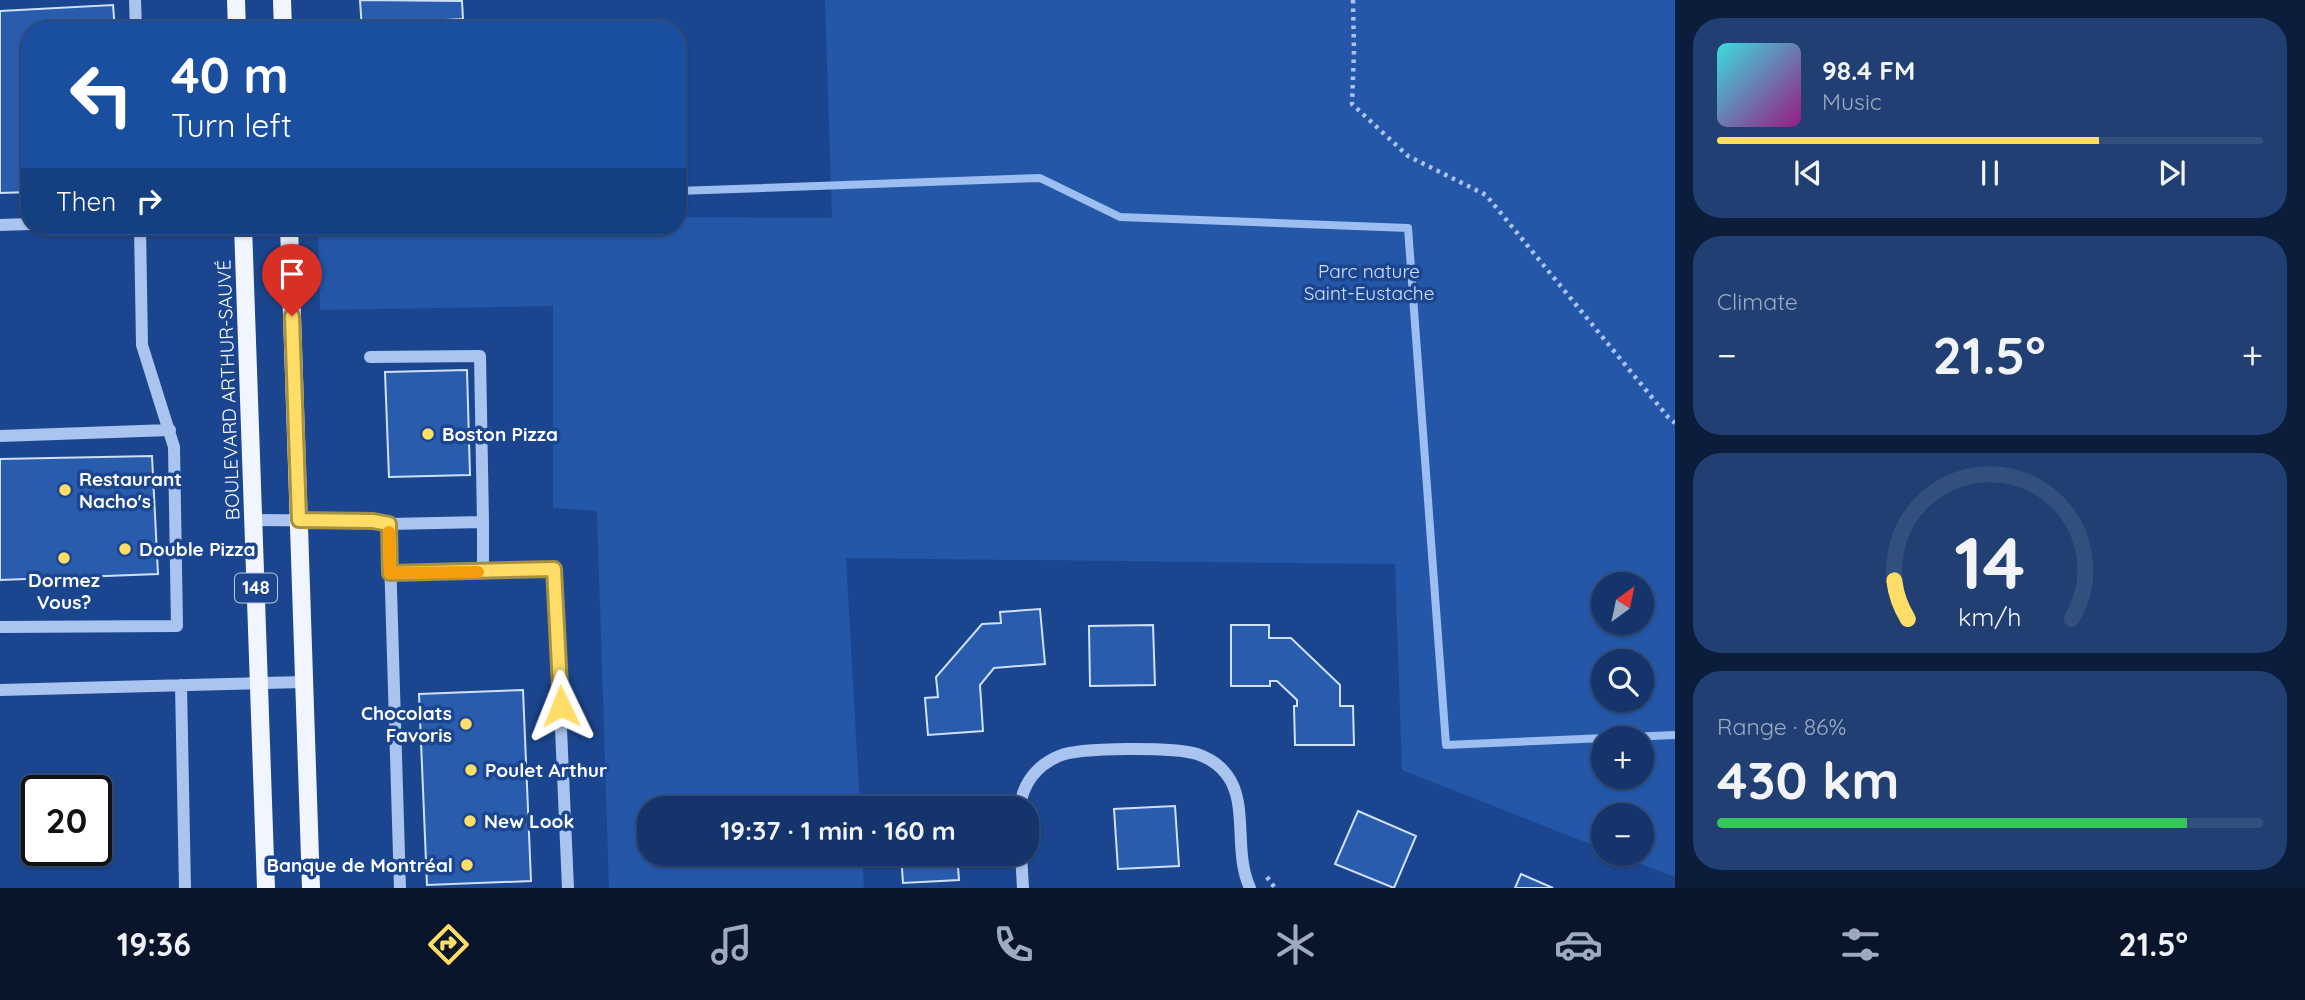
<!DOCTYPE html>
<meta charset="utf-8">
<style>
body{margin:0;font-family:Quicksand,sans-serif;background:#213f73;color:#f1f3f6;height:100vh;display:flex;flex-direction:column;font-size:26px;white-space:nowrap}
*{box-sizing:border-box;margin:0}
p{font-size:23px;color:#9daac1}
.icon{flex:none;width:38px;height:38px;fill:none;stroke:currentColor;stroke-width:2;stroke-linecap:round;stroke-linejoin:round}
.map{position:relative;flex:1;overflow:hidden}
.side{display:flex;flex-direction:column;gap:18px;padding:18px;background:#0b1d3b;width:630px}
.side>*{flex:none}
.guide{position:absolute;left:21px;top:21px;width:665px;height:214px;border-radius:28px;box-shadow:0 2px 5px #0004,0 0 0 2px #334f7e;background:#1a4fa0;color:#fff;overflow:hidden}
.needle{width:46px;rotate:33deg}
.tools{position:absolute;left:1591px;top:572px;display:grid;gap:14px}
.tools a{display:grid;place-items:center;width:63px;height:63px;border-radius:50%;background:#14346b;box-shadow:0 2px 5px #0004,0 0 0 2px #334f7e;font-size:35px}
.speed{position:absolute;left:21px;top:775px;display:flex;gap:14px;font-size:35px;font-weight:700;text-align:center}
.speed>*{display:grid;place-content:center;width:91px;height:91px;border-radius:50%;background:#14346b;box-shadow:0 2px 5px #0004,0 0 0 2px #334f7e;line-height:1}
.speed .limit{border:4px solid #111;border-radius:10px;background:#fff;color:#111}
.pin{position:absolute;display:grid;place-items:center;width:60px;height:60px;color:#fff;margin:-72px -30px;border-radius:50% 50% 50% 0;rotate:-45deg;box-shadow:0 0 7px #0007}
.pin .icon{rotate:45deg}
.me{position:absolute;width:77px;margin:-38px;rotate:358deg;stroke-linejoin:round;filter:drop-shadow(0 0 5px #0008)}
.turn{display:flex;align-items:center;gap:24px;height:147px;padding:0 35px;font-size:32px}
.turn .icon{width:91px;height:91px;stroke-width:2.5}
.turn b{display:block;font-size:49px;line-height:60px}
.then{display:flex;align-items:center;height:66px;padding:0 35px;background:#0003;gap:14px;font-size:26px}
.big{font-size:52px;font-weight:800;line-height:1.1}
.side .tile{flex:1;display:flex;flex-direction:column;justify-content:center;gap:10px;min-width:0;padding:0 24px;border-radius:28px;background:#213f73}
.side .dial{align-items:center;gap:0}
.dial svg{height:182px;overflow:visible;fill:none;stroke:#334f7e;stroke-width:7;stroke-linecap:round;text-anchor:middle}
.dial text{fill:#f1f3f6;stroke:none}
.song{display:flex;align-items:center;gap:21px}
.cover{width:84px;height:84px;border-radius:10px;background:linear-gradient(135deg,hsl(180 70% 55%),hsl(310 70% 35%))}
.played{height:7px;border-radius:4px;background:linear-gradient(90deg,#fd6 70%,#334f7e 70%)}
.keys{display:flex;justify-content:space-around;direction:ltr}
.heat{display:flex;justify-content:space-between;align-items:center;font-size:38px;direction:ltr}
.charge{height:10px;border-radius:5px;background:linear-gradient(90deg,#34c759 86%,#334f7e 0)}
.trip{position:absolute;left:637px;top:796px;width:402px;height:70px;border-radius:28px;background:#14346b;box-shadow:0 2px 5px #0004,0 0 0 2px #334f7e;font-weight:800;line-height:70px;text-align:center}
.tabs{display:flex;height:112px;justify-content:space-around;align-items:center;background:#08152b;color:#9daac1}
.tabs .icon{width:49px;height:49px}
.tabs .selected{color:#fd6}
.tabs b{font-size:32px;color:#f1f3f6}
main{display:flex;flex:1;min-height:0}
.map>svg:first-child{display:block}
.green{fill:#2457a8;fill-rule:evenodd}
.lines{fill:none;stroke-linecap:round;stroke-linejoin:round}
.stream{stroke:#9cbef0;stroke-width:8}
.building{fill:#2a5cad;stroke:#cfe0fa;stroke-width:2}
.path{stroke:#a9c4ee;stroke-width:4.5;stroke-dasharray:3.5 5;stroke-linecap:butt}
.minor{stroke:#a9c4ee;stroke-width:12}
.major{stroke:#f0f5ff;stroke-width:18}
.route-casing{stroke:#a69042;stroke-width:18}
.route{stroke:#fd6;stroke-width:12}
.slow{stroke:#f59e0b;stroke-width:12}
.poi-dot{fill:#fd6;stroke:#1b468f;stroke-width:2.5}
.labels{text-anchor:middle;stroke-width:7;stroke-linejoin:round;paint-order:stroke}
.shield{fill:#1b468f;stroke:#bbc8dd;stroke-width:2}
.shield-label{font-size:18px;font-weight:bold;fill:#fff}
.park-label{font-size:19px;fill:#cfe0fa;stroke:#1b468f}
.street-label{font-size:19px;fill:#fff;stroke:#1b468f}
.poi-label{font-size:19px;font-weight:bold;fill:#fff;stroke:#1b468f;text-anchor:start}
</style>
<main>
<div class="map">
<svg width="1675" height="888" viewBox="0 0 1675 888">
<rect width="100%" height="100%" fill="#1b468f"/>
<!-- green -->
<path class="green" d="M 825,0 L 1675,0 L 1675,877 L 1615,854 L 1642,854 L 1642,816 L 1603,816 L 1603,849 L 1402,770 L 1395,564 L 846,558 L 860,808 L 649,808 L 649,854 L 862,854 L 864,888 L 609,888 L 597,511 L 553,508 L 553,306 L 320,310 L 318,226 L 677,226 L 677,217 L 832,218 ZM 1603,584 L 1642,584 L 1642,623 L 1603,623 ZM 1603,662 L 1642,662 L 1642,700 L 1603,700 ZM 1603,738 L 1642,738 L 1642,777 L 1603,777 Z"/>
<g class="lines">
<!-- stream -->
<path class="stream" d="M 677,191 L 1040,178 L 1120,217 L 1408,228 L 1446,745 L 1675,735"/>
</g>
<!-- building -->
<path class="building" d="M 360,0 L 462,1 L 463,19 L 446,20 L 447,30 L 362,30 Z
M 113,5 L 115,30 L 30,30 L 30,192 L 0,193 L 0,11 Z
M 467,370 L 470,475 L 389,477 L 385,372 Z
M 152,456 L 158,574 L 0,580 L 0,459 Z
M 1040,609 L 1045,664 L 994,668 L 980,685 L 983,731 L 928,735 L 925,698 L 938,697 L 936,677 L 982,624 L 1001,623 L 1000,612 Z
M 1153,625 L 1155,685 L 1090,686 L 1089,626 Z
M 1231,625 L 1269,625 L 1269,638 L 1291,638 L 1340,685 L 1340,706 L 1353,706 L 1354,745 L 1295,745 L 1294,706 L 1297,706 L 1297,700 L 1277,681 L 1270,681 L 1270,686 L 1231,686 Z
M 523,690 L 531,881 L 427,885 L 419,694 Z
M 1175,806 L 1179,866 L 1118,869 L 1114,809 Z
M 1358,811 L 1416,836 L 1394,888 L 1335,864 Z
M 901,854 L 957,854 L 959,880 L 903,883 Z
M 1521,874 L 1553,888 L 1515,888 Z"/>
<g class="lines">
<!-- path -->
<path class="path" d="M 1353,0 L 1354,52 L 1352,104 L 1408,156 L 1486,195 L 1668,417 L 1675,423
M 1036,816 L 1038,845
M 1267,877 L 1275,888"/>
<!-- minor -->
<path class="minor" d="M 135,0 L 136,30
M 0,225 L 30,224
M 370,357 L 480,356 L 483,522 L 389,524 L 400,888
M 0,436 L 170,430
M 253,520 L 373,521 L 389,524
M 483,572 L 483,522
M 390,574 L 554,569 L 568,888
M 0,627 L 177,626 L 174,447 L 142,345 L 140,226
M 181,685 L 185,888
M 0,690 L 304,682
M 1020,808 C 1022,784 1037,765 1059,756 C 1080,747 1174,747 1197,754 C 1209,758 1219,764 1227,775 C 1249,804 1233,852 1250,888
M 1021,854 L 1023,888"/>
<!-- major -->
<path class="major" d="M 236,0 L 237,30
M 282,0 L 283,30
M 243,226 L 266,888
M 289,226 L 311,888"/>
</g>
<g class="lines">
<defs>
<path id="route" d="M 292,316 L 299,520 L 373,521 L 389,524 L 390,573 L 554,569 L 561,706"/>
</defs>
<!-- route casing -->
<use href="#route" class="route-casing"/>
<!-- route -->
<use href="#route" class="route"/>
<!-- slow -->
<path class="slow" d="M 389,532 L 390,573 L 478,572"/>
</g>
<!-- markers -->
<g class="poi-dot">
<circle cx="428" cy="434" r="7"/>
<circle cx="65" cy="490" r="7"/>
<circle cx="125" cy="549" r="7"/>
<circle cx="64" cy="558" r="7"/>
<circle cx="466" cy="724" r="7"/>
<circle cx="471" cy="770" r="7"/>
<circle cx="470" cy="821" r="7"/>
<circle cx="467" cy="865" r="7"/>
</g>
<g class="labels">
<!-- shield labels -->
<rect class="shield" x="235" y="573.5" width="42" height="29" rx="5"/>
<g class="shield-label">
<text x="256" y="594">148</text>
</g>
<!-- park labels -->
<g class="park-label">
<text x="1369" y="278">Parc nature<tspan x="1369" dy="22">Saint-Eustache</tspan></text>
</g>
<!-- street labels -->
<g class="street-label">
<text transform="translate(228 390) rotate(-92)" y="7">BOULEVARD ARTHUR-SAUVÉ</text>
</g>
<!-- poi labels -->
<g class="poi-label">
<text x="442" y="441">Boston Pizza</text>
<text x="79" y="486">Restaurant<tspan x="79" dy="22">Nacho's</tspan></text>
<text x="139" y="556">Double Pizza</text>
<text x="64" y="587" text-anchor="middle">Dormez<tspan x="64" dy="22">Vous?</tspan></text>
<text x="452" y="720" text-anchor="end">Chocolats<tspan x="452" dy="22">Favoris</tspan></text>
<text x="485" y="777">Poulet Arthur</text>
<text x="484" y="828">New Look</text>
<text x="453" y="872" text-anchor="end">Banque de Montréal</text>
</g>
</g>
</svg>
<div class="tools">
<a><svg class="needle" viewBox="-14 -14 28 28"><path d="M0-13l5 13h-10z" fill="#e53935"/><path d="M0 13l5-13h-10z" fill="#9daac1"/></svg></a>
<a><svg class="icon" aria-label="search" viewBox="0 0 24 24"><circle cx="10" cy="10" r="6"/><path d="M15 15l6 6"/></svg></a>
<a>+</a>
<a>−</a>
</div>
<div class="speed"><div class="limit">20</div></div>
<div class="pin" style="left:292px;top:316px;background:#d93025"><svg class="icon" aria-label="arrive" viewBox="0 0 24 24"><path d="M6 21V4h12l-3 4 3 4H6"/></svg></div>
<svg class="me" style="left:561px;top:706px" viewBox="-20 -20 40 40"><path d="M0-17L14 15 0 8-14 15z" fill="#fd6" stroke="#fff" stroke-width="4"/></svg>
<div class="trip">19:37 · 1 min · 160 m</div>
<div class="guide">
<div class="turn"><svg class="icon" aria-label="left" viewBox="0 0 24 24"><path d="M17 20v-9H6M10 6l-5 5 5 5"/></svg><div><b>40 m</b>Turn left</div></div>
<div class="then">Then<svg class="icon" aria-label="right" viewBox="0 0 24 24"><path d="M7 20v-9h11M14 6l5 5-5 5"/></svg></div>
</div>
</div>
<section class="side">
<div class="tile">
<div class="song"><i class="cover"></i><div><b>98.4 FM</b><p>Music</p></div></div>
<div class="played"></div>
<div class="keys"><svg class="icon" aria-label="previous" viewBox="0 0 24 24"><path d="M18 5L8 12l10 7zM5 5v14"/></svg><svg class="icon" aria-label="pause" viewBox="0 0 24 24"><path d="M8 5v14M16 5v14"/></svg><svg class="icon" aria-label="next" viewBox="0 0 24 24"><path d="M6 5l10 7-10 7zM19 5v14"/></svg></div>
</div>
<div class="tile"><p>Climate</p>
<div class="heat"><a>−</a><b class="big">21.5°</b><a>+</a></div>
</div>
<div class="tile dial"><svg viewBox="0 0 100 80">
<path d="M14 69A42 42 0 1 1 86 69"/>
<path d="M14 69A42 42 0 0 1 8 52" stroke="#fd6"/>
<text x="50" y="56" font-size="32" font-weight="700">14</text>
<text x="50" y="72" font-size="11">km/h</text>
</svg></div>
<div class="tile"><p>Range · 86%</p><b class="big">430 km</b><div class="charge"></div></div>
</section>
</main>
<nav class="tabs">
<b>19:36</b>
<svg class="icon selected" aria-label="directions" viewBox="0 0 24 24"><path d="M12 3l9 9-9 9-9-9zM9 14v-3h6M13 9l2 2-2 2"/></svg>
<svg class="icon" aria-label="music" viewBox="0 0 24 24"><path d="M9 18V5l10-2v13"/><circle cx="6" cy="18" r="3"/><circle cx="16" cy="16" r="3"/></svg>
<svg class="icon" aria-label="phone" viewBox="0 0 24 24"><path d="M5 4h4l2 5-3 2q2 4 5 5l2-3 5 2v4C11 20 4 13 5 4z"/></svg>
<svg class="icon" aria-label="climate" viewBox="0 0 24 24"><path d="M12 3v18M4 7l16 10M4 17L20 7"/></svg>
<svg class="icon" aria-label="car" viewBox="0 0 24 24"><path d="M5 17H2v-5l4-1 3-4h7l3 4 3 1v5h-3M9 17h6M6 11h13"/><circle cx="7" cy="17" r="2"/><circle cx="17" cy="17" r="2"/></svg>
<svg class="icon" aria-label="filters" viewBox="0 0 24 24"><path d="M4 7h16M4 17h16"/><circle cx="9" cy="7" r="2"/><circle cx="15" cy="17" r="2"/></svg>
<b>21.5°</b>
</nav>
